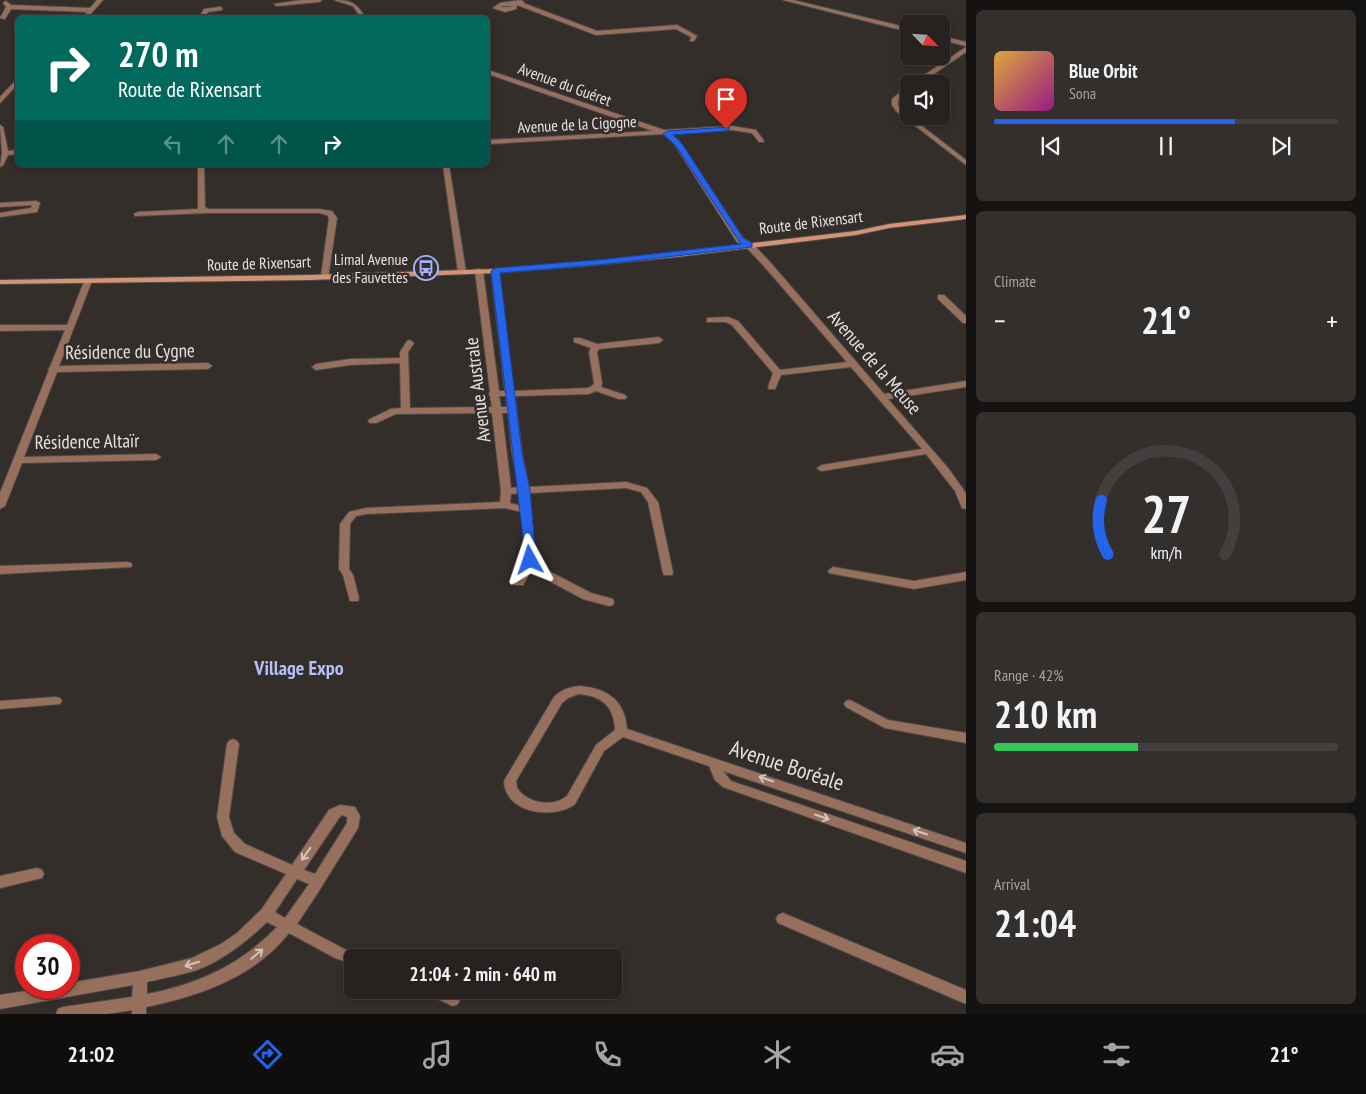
<!DOCTYPE html>
<meta charset="utf-8">
<style>
body{margin:0;font-family:"PT Sans Narrow",sans-serif;background:#332f2d;color:#f1f3f6;height:100vh;display:flex;flex-direction:column;font-size:19px;white-space:nowrap}
*{box-sizing:border-box;margin:0}
p{font-size:16px;color:#a4a4a5}
.icon{flex:none;width:28px;height:28px;fill:none;stroke:currentColor;stroke-width:2;stroke-linecap:round;stroke-linejoin:round}
.map{position:relative;flex:1;overflow:hidden}
.drawer{display:flex;flex-direction:column;gap:10px;padding:10px;background:#151312;width:400px}
.drawer>*{flex:none}
.banner{position:absolute;left:15px;top:15px;width:475px;height:152px;border-radius:8px;box-shadow:0 2px 8px #0003,0 0 0 1px #433f3e;background:#00695c;color:#fff;overflow:hidden}
.needle{width:32px;rotate:115deg}
.controls{position:absolute;left:900px;top:15px;display:grid;gap:10px}
.controls a{display:grid;place-items:center;width:50px;height:50px;border-radius:8px;background:#272220;box-shadow:0 2px 8px #0003,0 0 0 1px #433f3e;font-size:25px}
.speed{position:absolute;left:15px;top:934px;display:flex;gap:10px;font-size:25px;font-weight:700;text-align:center}
.speed>*{display:grid;place-content:center;width:65px;height:65px;border-radius:50%;background:#272220;box-shadow:0 2px 8px #0003,0 0 0 1px #433f3e;line-height:1}
.speed .limit{border:8px solid #d22;background:#fff;color:#111}
.pin{position:absolute;display:grid;place-items:center;width:42px;height:42px;color:#fff;margin:-51px -21px;border-radius:50% 50% 50% 0;rotate:-45deg;box-shadow:0 0 5px #0007}
.pin .icon{rotate:45deg}
.me{position:absolute;width:55px;margin:-28px;rotate:355deg;stroke-linejoin:round;filter:drop-shadow(0 0 4px #0008)}
.turn{display:flex;align-items:center;gap:18px;height:105px;padding:0 20px;font-size:22px}
.turn .icon{width:65px;height:65px;stroke-width:2.5}
.turn b{display:block;font-size:35px;line-height:42px}
.lanes{display:flex;align-items:center;height:48px;padding:0 20px;background:#0003;justify-content:center;gap:25px;direction:ltr}
.lanes .off{opacity:.35}
.big{font-size:38px;font-weight:800;line-height:1.1}
.drawer .card{flex:1;display:flex;flex-direction:column;justify-content:center;gap:8px;min-width:0;padding:0 18px;border-radius:8px;background:#332f2d}
.drawer .dial{align-items:center;gap:0}
.dial svg{height:130px;overflow:visible;fill:none;stroke:#433f3e;stroke-width:7;stroke-linecap:round;text-anchor:middle}
.dial text{fill:#f1f3f6;stroke:none}
.song{display:flex;align-items:center;gap:15px}
.cover{width:60px;height:60px;border-radius:8px;background:linear-gradient(135deg,hsl(40 70% 55%),hsl(310 70% 35%))}
.played{height:5px;border-radius:2px;background:linear-gradient(90deg,#2563eb 70%,#433f3e 70%)}
.keys{display:flex;justify-content:space-around;direction:ltr}
.heat{display:flex;justify-content:space-between;align-items:center;font-size:28px;direction:ltr}
.charge{height:8px;border-radius:4px;background:linear-gradient(90deg,#34c759 42%,#433f3e 0)}
.trip{position:absolute;left:344px;top:949px;width:278px;height:50px;border-radius:8px;background:#272220;box-shadow:0 2px 8px #0003,0 0 0 1px #433f3e;font-weight:800;line-height:50px;text-align:center}
.tab-bar{display:flex;height:80px;justify-content:space-around;align-items:center;background:#100e0d;color:#a4a4a5}
.tab-bar .icon{width:35px;height:35px}
.tab-bar .active{color:#2563eb}
.tab-bar b{font-size:22px;color:#f1f3f6}
main{display:flex;flex:1;min-height:0}
.map>svg:first-child{display:block}
.lines{fill:none;stroke-linecap:round;stroke-linejoin:round}
.street-casing{stroke:#504b48;stroke-width:2}
.secondary-casing{stroke:#504b48;stroke-width:2}
.street{fill:#97705d;fill-rule:evenodd}
.secondary{fill:#d29475;fill-rule:evenodd}
.oneway{stroke:#d2c5be}
.route{fill:#2563eb;stroke:#184099}
.labels{text-anchor:middle;stroke-width:5;stroke-linejoin:round;paint-order:stroke}
.far-street-label{font-size:16px;fill:#e5e1df;stroke:#342e2b}
.far-poi-label{font-size:16px;fill:#e5e1df;stroke:#342e2b;text-anchor:end}
.street-label{font-size:19px;fill:#e5e1df;stroke:#342e2b}
.neighbourhood-label{font-size:20px;font-weight:bold;fill:#b5bff7;stroke:#342e2b}
.near-street-label{font-size:22px;fill:#e5e1df;stroke:#342e2b}
</style>
<main>
<div class="map">
<svg width="966" height="1014" viewBox="0 0 966 1014">
<rect width="100%" height="100%" fill="#342e2b"/>
<g class="lines">
<defs>
<path id="street" d="M 97,0 L 103,0 L 87,18 L 82,18 L 87,12 L 11,9 L 5,19 L 0,18 L 6,7 L 3,3 L 6,1 L 11,5 L 90,8 Z
M 302,0 L 322,0 L 319,2 L 277,6 L 274,4 Z
M 334,0 C 352,0 356,3 366,18 L 361,18 L 353,6 Z
M 521,0 L 524,2 L 523,3 L 597,31 L 677,25 L 697,36 L 694,41 L 690,41 L 691,37 L 676,29 L 596,35 L 517,5 L 516,9 L 505,12 L 493,8 L 500,3 ZM 503,6 L 511,6 L 511,7 L 501,7 Z
M 783,0 L 793,0 L 909,28 L 909,32 Z
M 220,7 L 222,8 L 222,10 L 208,12 L 204,18 L 199,18 L 204,9 Z
M 941,36 L 966,42 L 966,46 L 941,40 Z
M 966,47 L 966,52 L 919,84 L 911,84 Z
M 488,70 L 664,130 L 732,126 L 756,130 L 764,141 L 763,142 L 759,142 L 752,133 L 732,130 L 671,133 L 679,141 L 743,238 L 752,243 L 769,261 L 884,394 L 966,381 L 966,387 L 888,399 L 948,468 L 963,489 L 966,494 L 966,509 L 962,508 L 955,491 L 926,454 L 822,471 L 819,470 L 817,468 L 822,465 L 922,449 L 851,367 L 781,375 L 775,389 L 769,389 L 768,387 L 773,373 L 732,325 L 726,322 L 707,322 L 707,318 L 728,317 L 738,321 L 780,370 L 847,362 L 763,265 L 746,247 L 737,242 L 673,142 L 663,134 L 488,144 L 488,140 L 653,131 L 488,74 Z
M 18,78 L 18,84 L 0,103 L 0,97 Z
M 909,85 L 909,90 L 898,100 L 898,105 L 900,109 L 966,160 L 966,165 L 896,111 L 892,105 L 892,99 Z
M 0,125 L 3,127 L 8,151 L 18,150 L 18,154 L 8,155 L 3,165 L 0,167 L 2,153 Z
M 198,165 L 204,165 L 205,207 L 208,209 L 319,209 L 332,211 L 337,218 L 328,278 L 325,278 L 321,276 L 329,218 L 327,215 L 319,213 L 206,213 L 135,216 L 134,214 L 138,212 L 198,209 Z
M 443,165 L 449,165 L 466,272 L 462,274 L 458,272 Z
M 36,201 L 40,203 L 37,212 L 0,217 L 0,213 L 31,208 L 32,205 L 0,207 L 0,203 Z
M 476,269 L 479,269 L 483,271 L 499,391 L 505,391 L 491,271 L 492,269 L 495,269 L 499,271 L 514,391 L 588,388 L 592,386 L 594,383 L 589,352 L 591,348 L 574,342 L 574,338 L 580,338 L 597,344 L 659,337 L 663,340 L 659,343 L 599,349 L 597,352 L 602,383 L 601,387 L 625,395 L 627,397 L 625,399 L 619,399 L 596,391 L 589,394 L 515,396 L 522,453 L 529,487 L 626,482 L 647,488 L 658,502 L 673,573 L 672,575 L 664,575 L 663,573 L 648,502 L 641,492 L 626,488 L 530,493 L 535,564 L 591,593 L 613,599 L 614,602 L 613,605 L 609,606 L 583,599 L 531,571 L 523,585 L 515,585 L 514,582 L 524,565 L 525,560 L 522,512 L 505,508 L 366,514 L 356,516 L 350,524 L 349,569 L 353,575 L 359,598 L 358,601 L 350,601 L 343,575 L 339,569 L 340,524 L 349,512 L 366,508 L 500,502 L 501,491 L 492,413 L 396,414 L 376,423 L 370,423 L 368,421 L 370,419 L 391,409 L 401,408 L 400,363 L 350,365 L 316,370 L 312,367 L 316,364 L 350,359 L 400,358 L 400,352 L 407,341 L 410,340 L 414,343 L 408,352 L 410,408 L 492,407 L 490,396 L 489,394 L 490,392 L 475,271 ZM 499,396 L 506,396 L 507,407 L 501,407 ZM 502,413 L 508,413 L 512,453 L 519,487 L 511,488 ZM 520,493 L 521,506 L 510,503 L 511,494 Z
M 85,279 L 91,279 L 92,281 L 59,366 L 208,363 L 212,366 L 208,369 L 57,372 L 24,457 L 156,454 L 161,457 L 156,460 L 22,463 L 5,506 L 0,509 L 0,493 L 49,370 L 48,369 L 50,367 L 65,330 L 0,331 L 0,325 L 67,325 Z
M 938,295 L 944,295 L 966,316 L 966,323 L 963,323 L 938,299 Z
M 127,562 L 131,563 L 132,565 L 131,567 L 0,574 L 0,566 Z
M 833,567 L 914,581 L 966,572 L 966,580 L 914,589 L 829,573 L 828,571 Z
M 579,686 C 607,688 625,700 627,729 L 966,843 L 966,853 L 723,771 L 731,781 L 966,861 L 966,873 L 723,787 L 715,780 L 709,766 L 623,737 L 604,751 L 575,804 C 554,820 505,814 504,781 L 554,697 C 561,690 569,687 579,686 ZM 579,694 C 602,696 614,706 615,730 L 596,745 L 567,796 C 552,808 527,803 517,788 L 516,781 L 562,703 L 568,698 Z
M 56,697 L 60,698 L 62,701 L 60,704 L 0,709 L 0,701 Z
M 850,700 L 888,720 L 966,733 L 966,743 L 885,728 L 846,707 L 844,704 L 846,701 Z
M 233,739 L 237,741 L 239,744 L 229,817 L 234,833 L 245,844 L 292,865 L 329,810 L 340,805 L 355,807 L 360,816 L 358,828 L 317,894 L 297,924 L 344,949 L 357,954 L 359,958 L 352,958 L 352,964 L 335,958 L 289,933 C 283,940 277,947 270,953 C 237,983 190,998 146,1007 L 146,1014 L 132,1014 L 132,1010 L 107,1014 L 56,1014 L 58,1009 L 63,1007 L 132,997 L 133,985 L 0,1009 L 0,995 L 45,988 L 69,988 L 69,983 L 140,971 L 192,958 L 221,944 L 237,933 L 261,910 L 286,874 L 235,852 L 222,836 L 217,817 L 227,744 L 229,741 ZM 342,815 L 347,817 L 347,823 L 315,874 L 304,870 L 339,818 ZM 297,879 L 309,884 L 285,918 L 275,912 ZM 267,922 L 277,927 C 240,965 199,984 147,994 L 147,982 C 163,978 181,975 197,970 C 224,960 247,941 267,922 Z
M 37,868 L 42,870 L 44,874 L 42,878 L 0,888 L 0,876 Z
M 783,913 L 966,990 L 966,1004 L 778,923 L 776,919 L 778,915 Z
M 427,990 L 449,990 L 458,994 L 460,999 L 458,1004 L 453,1006 L 429,995 Z"/>
<path id="secondary" d="M 966,215 L 966,219 L 889,228 L 856,235 L 676,257 L 586,266 L 496,273 L 310,280 L 0,284 L 0,280 L 310,275 L 496,269 L 586,262 L 676,252 L 856,231 L 889,224 Z"/>
</defs>
<!-- street casing -->
<use href="#street" class="street-casing"/>
<!-- secondary casing -->
<use href="#secondary" class="secondary-casing"/>
<!-- street -->
<use href="#street" class="street"/>
<!-- secondary -->
<use href="#secondary" class="secondary"/>
</g>
<!-- one-way arrows -->
<defs><path id="oneway-shaft" d="M-6 0H5M1.5-3L5.5 0L1.5 3" fill="none" stroke-width="1.6" stroke-linecap="round" stroke-linejoin="round" transform="scale(1.25)"/></defs>
<g class="oneway">
<use href="#oneway-shaft" transform="translate(766 779) rotate(-161)"/>
<use href="#oneway-shaft" transform="translate(822 817) rotate(19)"/>
<use href="#oneway-shaft" transform="translate(920 832) rotate(-161)"/>
<use href="#oneway-shaft" transform="translate(306 854) rotate(125)"/>
<use href="#oneway-shaft" transform="translate(257 954) rotate(-40)"/>
<use href="#oneway-shaft" transform="translate(192 964) rotate(163)"/>
</g>
<!-- route -->
<path class="route" d="M 729,127 L 729,130 L 726,131 L 673,135 L 683,145 L 743,238 L 752,243 L 752,247 L 608,264 L 500,273 L 522,453 L 530,490 L 536,560 L 534,563 L 526,563 L 491,271 L 495,268 L 608,259 L 741,244 L 676,146 L 663,134 L 667,131 Z"/>
<!-- icons -->
<defs>
<symbol id="bus-ring" viewBox="-11 -11 22 22"><circle r="9.5" fill="#342e2b" stroke="#a6b1fc" stroke-width="1.5"/><path d="M-5-6H5V4H4V6H2V4H-2V6H-4V4H-5ZM-3.5-4V0h7V-4ZM-3.5 1.2v1.5H-2V1.2ZM2 1.2v1.5H3.5V1.2Z" fill="#a6b1fc"/></symbol>
</defs>
<g fill-rule="evenodd">
<use href="#bus-ring" x="412" y="254" width="28" height="28"/>
</g>
<g class="labels">
<!-- far-street labels -->
<g class="far-street-label">
<text transform="translate(565 84) rotate(20)" y="6">Avenue du Guéret</text>
<text transform="translate(577 124) rotate(-3)" y="6">Avenue de la Cigogne</text>
<text transform="translate(811 222) rotate(-7)" y="6">Route de Rixensart</text>
<text transform="translate(259 263) rotate(-2)" y="6">Route de Rixensart</text>
</g>
<!-- far-poi labels -->
<g class="far-poi-label">
<text x="408" y="265">Limal Avenue<tspan x="408" dy="18">des Fauvettes</tspan></text>
</g>
<!-- street labels -->
<g class="street-label">
<text transform="translate(130 351) rotate(-1)" y="7">Résidence du Cygne</text>
<text transform="translate(875 362) rotate(49)" y="7">Avenue de la Meuse</text>
<text transform="translate(477 390) rotate(-97)" y="7">Avenue Australe</text>
<text transform="translate(87 441) rotate(-1)" y="7">Résidence Altaïr</text>
</g>
<!-- neighbourhood labels -->
<g class="neighbourhood-label">
<text x="299" y="675">Village Expo</text>
</g>
<!-- near-street labels -->
<g class="near-street-label">
<text transform="translate(787 765) rotate(18)" y="8">Avenue Boréale</text>
</g>
</g>
</svg>
<div class="controls">
<a><svg class="needle" viewBox="-14 -14 28 28"><path d="M0-13l5 13h-10z" fill="#e53935"/><path d="M0 13l5-13h-10z" fill="#a4a4a5"/></svg></a>
<a><svg class="icon" aria-label="sound" viewBox="0 0 24 24"><path d="M4 9h4l5-4v14l-5-4H4zM17 9q2 3 0 6"/></svg></a>
</div>
<div class="speed"><div class="limit">30</div></div>
<div class="pin" style="left:726px;top:129px;background:#d93025"><svg class="icon" aria-label="arrive" viewBox="0 0 24 24"><path d="M6 21V4h12l-3 4 3 4H6"/></svg></div>
<svg class="me" style="left:530px;top:560px" viewBox="-20 -20 40 40"><path d="M0-17L14 15 0 8-14 15z" fill="#2563eb" stroke="#fff" stroke-width="4"/></svg>
<div class="trip">21:04 · 2 min · 640 m</div>
<div class="banner">
<div class="turn"><svg class="icon" aria-label="right" viewBox="0 0 24 24"><path d="M7 20v-9h11M14 6l5 5-5 5"/></svg><div><b>270 m</b>Route de Rixensart</div></div>
<div class="lanes"><svg class="icon off" aria-label="left" viewBox="0 0 24 24"><path d="M17 20v-9H6M10 6l-5 5 5 5"/></svg><svg class="icon off" aria-label="ahead" viewBox="0 0 24 24"><path d="M12 20V5M6 11l6-6 6 6"/></svg><svg class="icon off" aria-label="ahead" viewBox="0 0 24 24"><path d="M12 20V5M6 11l6-6 6 6"/></svg><svg class="icon" aria-label="right" viewBox="0 0 24 24"><path d="M7 20v-9h11M14 6l5 5-5 5"/></svg></div>
</div>
</div>
<section class="drawer">
<div class="card">
<div class="song"><i class="cover"></i><div><b>Blue Orbit</b><p>Sona</p></div></div>
<div class="played"></div>
<div class="keys"><svg class="icon" aria-label="previous" viewBox="0 0 24 24"><path d="M18 5L8 12l10 7zM5 5v14"/></svg><svg class="icon" aria-label="pause" viewBox="0 0 24 24"><path d="M8 5v14M16 5v14"/></svg><svg class="icon" aria-label="next" viewBox="0 0 24 24"><path d="M6 5l10 7-10 7zM19 5v14"/></svg></div>
</div>
<div class="card"><p>Climate</p>
<div class="heat"><a>−</a><b class="big">21°</b><a>+</a></div>
</div>
<div class="card dial"><svg viewBox="0 0 100 80">
<path d="M14 69A42 42 0 1 1 86 69"/>
<path d="M14 69A42 42 0 0 1 10 36" stroke="#2563eb"/>
<text x="50" y="56" font-size="32" font-weight="700">27</text>
<text x="50" y="72" font-size="11">km/h</text>
</svg></div>
<div class="card"><p>Range · 42%</p><b class="big">210 km</b><div class="charge"></div></div>
<div class="card"><p>Arrival</p><b class="big">21:04</b></div>
</section>
</main>
<nav class="tab-bar">
<b>21:02</b>
<svg class="icon active" aria-label="directions" viewBox="0 0 24 24"><path d="M12 3l9 9-9 9-9-9zM9 14v-3h6M13 9l2 2-2 2"/></svg>
<svg class="icon" aria-label="music" viewBox="0 0 24 24"><path d="M9 18V5l10-2v13"/><circle cx="6" cy="18" r="3"/><circle cx="16" cy="16" r="3"/></svg>
<svg class="icon" aria-label="phone" viewBox="0 0 24 24"><path d="M5 4h4l2 5-3 2q2 4 5 5l2-3 5 2v4C11 20 4 13 5 4z"/></svg>
<svg class="icon" aria-label="climate" viewBox="0 0 24 24"><path d="M12 3v18M4 7l16 10M4 17L20 7"/></svg>
<svg class="icon" aria-label="car" viewBox="0 0 24 24"><path d="M5 17H2v-5l4-1 3-4h7l3 4 3 1v5h-3M9 17h6M6 11h13"/><circle cx="7" cy="17" r="2"/><circle cx="17" cy="17" r="2"/></svg>
<svg class="icon" aria-label="filters" viewBox="0 0 24 24"><path d="M4 7h16M4 17h16"/><circle cx="9" cy="7" r="2"/><circle cx="15" cy="17" r="2"/></svg>
<b>21°</b>
</nav>
